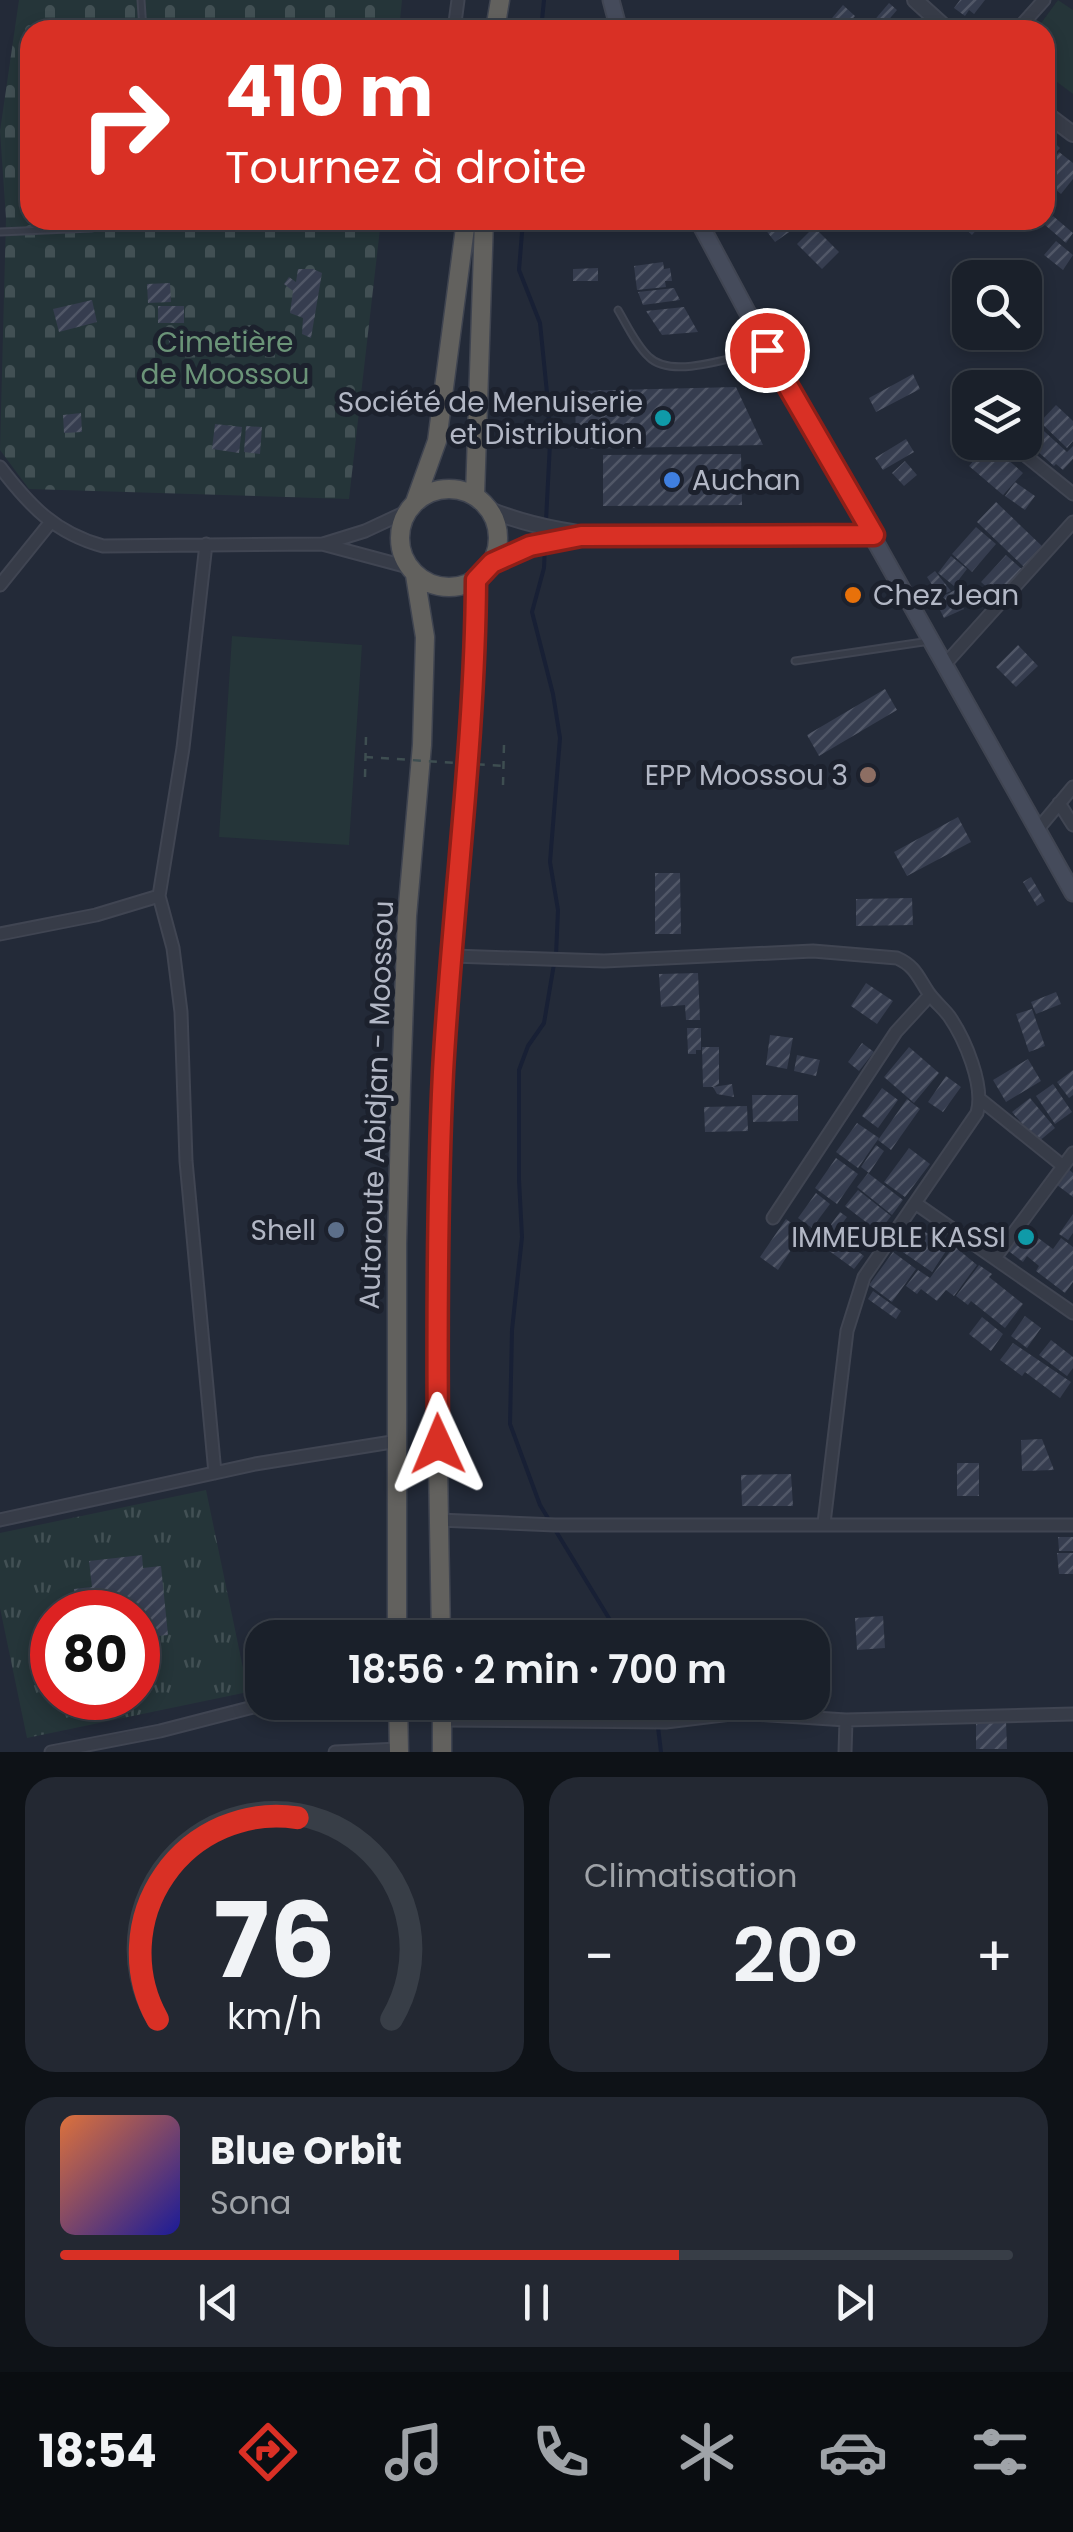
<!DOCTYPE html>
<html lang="fr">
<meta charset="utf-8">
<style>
body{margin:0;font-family:Poppins,sans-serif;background:#232832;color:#f1f3f6;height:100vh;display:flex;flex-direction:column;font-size:38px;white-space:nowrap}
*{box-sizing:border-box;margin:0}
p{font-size:32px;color:#9fa3a8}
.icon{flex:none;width:55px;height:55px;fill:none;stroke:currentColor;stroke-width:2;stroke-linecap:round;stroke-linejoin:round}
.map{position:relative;height:1752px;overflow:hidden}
.drawer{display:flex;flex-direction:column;gap:25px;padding:25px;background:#0e1217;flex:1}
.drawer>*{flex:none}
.hud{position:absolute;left:20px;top:20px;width:1035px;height:210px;border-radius:30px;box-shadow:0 5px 15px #0003,0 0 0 2px #383e47;background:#d93025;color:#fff;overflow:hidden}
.fabs{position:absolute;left:952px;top:260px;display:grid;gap:20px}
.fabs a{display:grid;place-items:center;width:90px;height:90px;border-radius:20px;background:#1a202a;box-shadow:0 5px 15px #0003,0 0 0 2px #383e47;font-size:50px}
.speed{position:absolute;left:30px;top:1590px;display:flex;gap:20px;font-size:50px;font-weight:700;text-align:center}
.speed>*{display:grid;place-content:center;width:130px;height:130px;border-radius:50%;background:#1a202a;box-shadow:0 5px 15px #0003,0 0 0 2px #383e47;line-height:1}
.speed .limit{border:15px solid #d22;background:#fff;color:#111}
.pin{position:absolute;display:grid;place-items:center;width:85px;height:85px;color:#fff;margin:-42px;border:5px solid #fff;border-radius:50%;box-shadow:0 2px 10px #0007}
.me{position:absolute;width:110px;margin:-55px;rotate:359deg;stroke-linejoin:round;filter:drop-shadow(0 0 8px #0008)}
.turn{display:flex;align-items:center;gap:35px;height:210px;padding:0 40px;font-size:45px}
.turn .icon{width:130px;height:130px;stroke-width:2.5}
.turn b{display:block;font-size:70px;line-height:85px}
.big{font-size:75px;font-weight:600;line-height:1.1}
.drawer .tile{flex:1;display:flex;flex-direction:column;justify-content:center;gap:15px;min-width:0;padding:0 35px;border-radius:30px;background:#232832}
.drawer .dial{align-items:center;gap:0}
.dial svg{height:260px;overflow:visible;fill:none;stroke:#383e47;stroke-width:7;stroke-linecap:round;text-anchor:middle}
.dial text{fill:#f1f3f6;stroke:none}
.song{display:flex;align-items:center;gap:30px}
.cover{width:120px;height:120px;border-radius:15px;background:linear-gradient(135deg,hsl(20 70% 55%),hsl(240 70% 35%))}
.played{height:10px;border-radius:5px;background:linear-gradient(90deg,#d93025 65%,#383e47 65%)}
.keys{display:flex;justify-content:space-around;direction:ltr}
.heat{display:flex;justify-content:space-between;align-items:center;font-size:55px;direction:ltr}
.drawer .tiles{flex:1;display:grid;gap:25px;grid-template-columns:1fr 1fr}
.tile:last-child{grid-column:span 2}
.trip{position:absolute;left:245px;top:1620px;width:585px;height:100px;border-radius:30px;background:#1a202a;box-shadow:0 5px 15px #0003,0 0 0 2px #383e47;font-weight:600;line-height:100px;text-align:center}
.tab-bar{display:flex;height:160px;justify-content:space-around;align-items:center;background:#0a0d11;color:#9fa3a8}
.tab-bar .icon{width:70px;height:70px}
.tab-bar .selected{color:#d93025}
.tab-bar b{font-size:45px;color:#f1f3f6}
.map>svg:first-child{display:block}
.grass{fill:url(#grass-tufts);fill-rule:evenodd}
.cemetery{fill:url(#cemetery-stones)}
.pitch{fill:#253539}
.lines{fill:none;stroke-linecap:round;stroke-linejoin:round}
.stream{stroke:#182035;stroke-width:4}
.building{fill:url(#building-hatch)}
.service-casing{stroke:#404552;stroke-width:9}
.minor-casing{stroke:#404552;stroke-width:15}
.tertiary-casing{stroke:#404552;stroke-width:18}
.secondary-casing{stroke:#404552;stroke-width:19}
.trunk-casing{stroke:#3f4450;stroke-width:21}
.path{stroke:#3e4e51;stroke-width:2.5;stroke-dasharray:8 8;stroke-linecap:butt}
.service{stroke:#373c48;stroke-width:5}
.minor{stroke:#373c48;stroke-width:11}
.tertiary{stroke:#373c48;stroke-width:14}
.secondary{stroke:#454b5b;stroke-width:15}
.trunk{stroke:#62615e;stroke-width:18}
.path-bridge{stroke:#3e4e51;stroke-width:2.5;stroke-dasharray:8 8;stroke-linecap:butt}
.route-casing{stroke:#8d1f18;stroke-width:25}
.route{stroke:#d93025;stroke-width:18}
.culture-dot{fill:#0f9aa8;stroke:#1c212d;stroke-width:4}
.shop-dot{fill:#3f7fe0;stroke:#1c212d;stroke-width:4}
.food-dot{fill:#e8710a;stroke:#1c212d;stroke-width:4}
.education-dot{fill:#8d6e63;stroke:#1c212d;stroke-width:4}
.service-dot{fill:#5c6f8a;stroke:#1c212d;stroke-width:4}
.labels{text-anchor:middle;stroke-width:10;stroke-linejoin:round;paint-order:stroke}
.park-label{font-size:28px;fill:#6b9478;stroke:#1c212d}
.poi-label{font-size:28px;fill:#b2b7c5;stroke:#1c212d;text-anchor:end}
.street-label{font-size:28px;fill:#b2b7c5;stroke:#1c212d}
</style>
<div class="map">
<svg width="1073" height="1752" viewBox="0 0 1073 1752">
<defs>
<pattern id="grass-tufts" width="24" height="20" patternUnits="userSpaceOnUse" patternTransform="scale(2.5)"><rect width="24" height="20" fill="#253539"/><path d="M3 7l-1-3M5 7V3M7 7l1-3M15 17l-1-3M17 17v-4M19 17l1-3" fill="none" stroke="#425054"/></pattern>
<pattern id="cemetery-stones" width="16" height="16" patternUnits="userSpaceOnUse" patternTransform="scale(2.5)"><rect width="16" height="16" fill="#253539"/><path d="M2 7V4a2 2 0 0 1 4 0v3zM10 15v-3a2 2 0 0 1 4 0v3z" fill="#425054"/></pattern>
<pattern id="building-hatch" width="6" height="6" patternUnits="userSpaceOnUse" patternTransform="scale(2.5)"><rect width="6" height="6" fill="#363d4f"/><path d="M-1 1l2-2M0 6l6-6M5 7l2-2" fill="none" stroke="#515767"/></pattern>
</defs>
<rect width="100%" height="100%" fill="#232a38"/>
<!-- grass -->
<path class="grass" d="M 206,1490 L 248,1692 L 27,1738 L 0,1608 L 0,1533 ZM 52,1612 L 138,1612 L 138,1698 L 52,1698 Z"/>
<!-- cemetery -->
<path class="cemetery" d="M 19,0 L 402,0 L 399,30 L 30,30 L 30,220 L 381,220 L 349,499 L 29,489 L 0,450 L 6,218 L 0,131 Z"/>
<!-- pitch -->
<path class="pitch" d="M 1058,0 L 1073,10 L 1073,94 L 1045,73 L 1045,30 L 1036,30 Z
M 232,636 L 362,645 L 349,845 L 219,837 Z"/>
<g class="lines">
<!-- stream -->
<path class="stream" d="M 541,30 L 544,0
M 523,220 L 519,270 L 540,323 L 548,403 L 550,443 L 546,521
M 545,546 L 544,568 L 532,612 L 553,694 L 560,738 L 550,862 L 558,910 L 556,955
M 554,964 L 544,1023 L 528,1046 L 519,1070 L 519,1180 L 522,1237 L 512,1330 L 510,1424 L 540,1505 L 621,1638
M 658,1718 L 658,1702
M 658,1727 L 661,1752"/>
</g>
<!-- building -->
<path class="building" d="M 960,0 L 985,0 L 974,14 L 969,10 L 965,16 L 954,8 Z
M 889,3 L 897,10 L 880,30 L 866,30 Z
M 843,5 L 855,16 L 842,30 L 822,30 Z
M 1045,134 L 1060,148 L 1048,161 L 1045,158 Z
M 1059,152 L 1073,163 L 1073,179 L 1061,194 L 1045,181 L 1045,169 Z
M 1053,216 L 1073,233 L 1066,243 L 1045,225 Z
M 765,220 L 784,220 L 792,230 L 775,242 L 761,224 Z
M 956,220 L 985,220 L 972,235 Z
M 814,227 L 839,252 L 822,269 L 797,244 Z
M 1056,241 L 1073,255 L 1063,270 L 1044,255 Z
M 663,262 L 664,269 L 670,268 L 672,281 L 665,281 L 666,287 L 637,290 L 634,266 Z
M 598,268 L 598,281 L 573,281 L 573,269 Z
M 298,269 L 313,269 L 322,273 L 311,338 L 302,334 L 303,318 L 290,313 L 293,291 L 284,284 L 289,277 L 296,282 Z
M 170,283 L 171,302 L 148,303 L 147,284 Z
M 674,288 L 680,300 L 643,305 L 638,292 Z
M 92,300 L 97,322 L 59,332 L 53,309 Z
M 158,306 L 184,306 L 184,323 L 158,323 Z
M 684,307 L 698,332 L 662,335 L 646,311 Z
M 197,331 L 200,348 L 171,353 L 168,336 Z
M 913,374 L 920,389 L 876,412 L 869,398 Z
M 736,387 L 763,445 L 576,449 L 575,391 Z
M 1056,405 L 1073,421 L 1073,441 L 1067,448 L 1040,422 Z
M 81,413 L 82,432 L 64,433 L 63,415 Z
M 1034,422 L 1067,452 L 1073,446 L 1073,459 L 1063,470 L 1056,464 L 1054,466 L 1025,440 L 1025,432 Z
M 215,424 L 242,427 L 239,453 L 212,449 Z
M 246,426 L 262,427 L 260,454 L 244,452 Z
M 906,439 L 914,452 L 883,470 L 875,458 Z
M 989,443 L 1023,473 L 1003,495 L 969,466 Z
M 741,454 L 742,505 L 603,506 L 603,455 Z
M 905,461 L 917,475 L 904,486 L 892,473 Z
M 1015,482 L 1035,496 L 1025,510 L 1005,496 Z
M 996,502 L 1043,547 L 1024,567 L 977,522 Z
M 976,527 L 996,544 L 972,572 L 952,554 Z
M 1006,555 L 1024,571 L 999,598 L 981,582 Z
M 951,556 L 967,569 L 954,586 L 938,573 Z
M 935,571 L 951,591 L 939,596 L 927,577 Z
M 955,590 L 964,609 L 944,618 L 935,600 Z
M 1018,645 L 1038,666 L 1016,687 L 996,667 Z
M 885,689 L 897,710 L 819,756 L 807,735 Z
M 958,817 L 971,842 L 907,876 L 894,852 Z
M 655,873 L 680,873 L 681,934 L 655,934 Z
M 1031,877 L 1045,901 L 1037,906 L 1023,882 Z
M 912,898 L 913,925 L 856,926 L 856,899 Z
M 698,973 L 700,1020 L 686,1020 L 685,1005 L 661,1007 L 659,974 Z
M 866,983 L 893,1001 L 877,1024 L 851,1006 Z
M 1056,992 L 1061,1004 L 1036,1014 L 1031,1002 Z
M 1032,1009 L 1045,1046 L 1029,1052 L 1016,1014 Z
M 687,1028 L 701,1028 L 701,1050 L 696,1050 L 696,1054 L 688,1054 Z
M 770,1035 L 793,1038 L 787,1069 L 766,1065 Z
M 862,1043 L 874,1052 L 859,1071 L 848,1062 Z
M 702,1047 L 719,1047 L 719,1084 L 713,1087 L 732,1084 L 734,1097 L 717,1094 L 713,1087 L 703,1087 Z
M 909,1047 L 939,1073 L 914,1103 L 884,1077 Z
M 797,1055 L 820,1060 L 816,1076 L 794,1071 Z
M 1028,1059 L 1041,1081 L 1006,1102 L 993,1080 Z
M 1073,1070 L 1073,1095 L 1069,1098 L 1057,1082 Z
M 946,1076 L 961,1087 L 943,1112 L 928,1102 Z
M 1053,1084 L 1072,1112 L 1055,1124 L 1036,1096 Z
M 882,1088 L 898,1100 L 878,1128 L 862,1116 Z
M 752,1095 L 798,1095 L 798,1121 L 753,1122 Z
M 1030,1098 L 1055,1128 L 1038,1142 L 1012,1112 Z
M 907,1099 L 920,1109 L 891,1150 L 878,1140 Z
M 747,1106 L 748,1131 L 705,1132 L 704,1107 Z
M 857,1123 L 879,1138 L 858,1168 L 836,1152 Z
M 876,1145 L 884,1151 L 869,1173 L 861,1167 Z
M 909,1148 L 930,1164 L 905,1197 L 884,1182 Z
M 836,1158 L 858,1174 L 837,1204 L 815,1188 Z
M 1065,1166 L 1073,1173 L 1073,1197 L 1053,1182 Z
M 868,1173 L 903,1200 L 892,1215 L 857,1187 Z
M 858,1190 L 891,1216 L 879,1232 L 845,1206 Z
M 816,1193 L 830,1204 L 812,1228 L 798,1218 Z
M 840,1212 L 847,1217 L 824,1248 L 807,1236 L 814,1227 L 824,1234 Z
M 1073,1214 L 1073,1233 L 1068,1240 L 1059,1234 Z
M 786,1219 L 803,1232 L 778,1270 L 760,1257 Z
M 914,1224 L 948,1248 L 932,1272 L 897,1248 Z
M 1022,1226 L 1053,1249 L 1061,1238 L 1073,1247 L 1073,1282 L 1065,1293 L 1036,1271 L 1039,1266 L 1027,1256 L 1023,1262 L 1006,1249 Z
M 837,1236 L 864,1256 L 854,1269 L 828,1250 Z
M 954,1246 L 977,1265 L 954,1296 L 946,1290 L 937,1301 L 921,1289 L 917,1294 L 906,1286 L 918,1270 L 930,1278 Z
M 893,1252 L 916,1269 L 892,1302 L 869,1285 Z
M 979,1265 L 992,1274 L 989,1277 L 1023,1304 L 1005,1328 L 971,1301 L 968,1305 L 956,1296 Z
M 873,1291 L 901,1311 L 896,1319 L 868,1299 Z
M 1025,1316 L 1041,1328 L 1027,1348 L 1011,1336 Z
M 982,1317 L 1003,1334 L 991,1351 L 969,1334 Z
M 1051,1340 L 1073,1357 L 1073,1368 L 1067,1376 L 1039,1355 Z
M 1013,1343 L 1071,1382 L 1060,1398 L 1025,1372 L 1022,1376 L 1000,1360 Z
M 1042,1439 L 1054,1470 L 1022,1471 L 1021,1440 Z
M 957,1463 L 979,1463 L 979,1496 L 957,1496 Z
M 791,1474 L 793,1506 L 742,1506 L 741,1475 Z
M 1058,1537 L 1073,1537 L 1073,1551 L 1059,1551 Z
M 1057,1553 L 1073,1553 L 1073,1574 L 1059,1574 Z
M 142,1555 L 143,1568 L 161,1566 L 168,1635 L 138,1638 L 138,1612 L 76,1612 L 74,1589 L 92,1587 L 89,1561 Z
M 883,1616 L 885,1648 L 857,1650 L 855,1618 Z
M 976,1720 L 1006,1720 L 1007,1749 L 976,1749 Z"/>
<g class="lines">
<defs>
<path id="service" d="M 141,0 L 143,30
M 0,232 L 91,228 L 128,220
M 618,310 C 627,325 636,345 649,357 C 672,380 735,356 764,350
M 795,661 L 930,641"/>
<path id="minor" d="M 454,30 L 458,0
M 1017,30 L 1044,0
M 1010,443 L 1073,494
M 0,467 C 30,506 55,533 103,546 L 322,544 L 408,567
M 206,544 L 183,748 L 159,896 L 173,948 L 181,1012 L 186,1161 L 215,1473
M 323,544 L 365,531 L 408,511
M 0,585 L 50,523
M 946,663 L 1073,522
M 1059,803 L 1073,825
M 1038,829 L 1073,787
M 0,934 L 96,915 L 159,896
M 453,956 L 604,961 L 813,951 L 897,958 C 915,966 918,977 928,992 C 934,1001 943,1008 949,1016 C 965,1039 985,1086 977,1113 L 864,1277 L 847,1331 L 824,1523
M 981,1100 L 1063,1166
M 915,1203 L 1073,1313
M 773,1218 L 896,1032 L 930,995
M 995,1258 L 1073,1153
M 0,1520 L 255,1464 L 398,1441
M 439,1520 L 555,1525 L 1073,1525
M 442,1720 L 666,1722 L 739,1713 L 846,1720
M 51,1752 L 160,1731 L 273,1702
M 335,1752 L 399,1749
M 845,1752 L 846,1720 L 1073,1714"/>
<path id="tertiary" d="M 915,0 L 948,30
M 1045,113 L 1073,134
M 490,510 C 609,558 748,531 873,535
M 492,563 L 530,546 L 575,537"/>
<path id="secondary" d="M 611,0 L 619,30
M 698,220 L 767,349 L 1073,893"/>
<path id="trunk" d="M 495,30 L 500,0
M400 538a49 49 0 1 1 98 0a49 49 0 1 1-98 0Z
M 475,496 L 484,220
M 415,502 L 437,441 L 466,220
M 397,1638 L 397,1244 L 401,1086 L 407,916 L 422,745 L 425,637 L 415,575
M 441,1638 C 438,1449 432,1259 444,1070 C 453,907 475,744 476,580
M 398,1702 L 399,1752
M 442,1702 L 442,1752"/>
</defs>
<!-- service casing -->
<use href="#service" class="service-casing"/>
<!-- minor casing -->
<use href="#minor" class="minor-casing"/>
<!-- tertiary casing -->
<use href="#tertiary" class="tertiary-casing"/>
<!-- secondary casing -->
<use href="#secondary" class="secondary-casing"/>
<!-- trunk casing -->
<use href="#trunk" class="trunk-casing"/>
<!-- path -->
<path class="path" d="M 365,777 L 366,736
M 503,785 L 504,744"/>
<!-- service -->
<use href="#service" class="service"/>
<!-- minor -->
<use href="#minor" class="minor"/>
<!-- tertiary -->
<use href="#tertiary" class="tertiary"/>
<!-- secondary -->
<use href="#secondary" class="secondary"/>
<!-- trunk -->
<use href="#trunk" class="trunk"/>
<!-- path-bridge -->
<path class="path-bridge" d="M 365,757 L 503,766"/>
</g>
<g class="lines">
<defs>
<path id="route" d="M 438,1444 C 437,1320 437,1196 443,1072 C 452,908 475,745 476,580 L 492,563 L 530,546 L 581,536 L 874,535 L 767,350"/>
</defs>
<!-- route casing -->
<use href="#route" class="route-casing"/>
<!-- route -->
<use href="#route" class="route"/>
</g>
<!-- markers -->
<g class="culture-dot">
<circle cx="663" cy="418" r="10"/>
<circle cx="1026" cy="1237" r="10"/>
</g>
<circle class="shop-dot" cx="672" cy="480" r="10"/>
<circle class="food-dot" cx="853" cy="595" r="10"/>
<circle class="education-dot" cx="868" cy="775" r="10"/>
<circle class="service-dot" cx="336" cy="1230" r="10"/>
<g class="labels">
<!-- park labels -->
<g class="park-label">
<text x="225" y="352">Cimetière<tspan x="225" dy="32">de Moossou</tspan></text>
</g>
<!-- poi labels -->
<g class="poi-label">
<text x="643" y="412">Société de Menuiserie<tspan x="643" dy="32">et Distribution</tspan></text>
<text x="692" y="490" text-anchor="start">Auchan</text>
<text x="873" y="605" text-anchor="start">Chez Jean</text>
<text x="848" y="785">EPP Moossou 3</text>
<text x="316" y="1240">Shell</text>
<text x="1006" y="1247">IMMEUBLE KASSI</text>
</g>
<!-- street labels -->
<g class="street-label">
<text transform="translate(376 1105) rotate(-88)" y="10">Autoroute Abidjan - Moossou</text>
</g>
</g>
</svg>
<div class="fabs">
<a><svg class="icon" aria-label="search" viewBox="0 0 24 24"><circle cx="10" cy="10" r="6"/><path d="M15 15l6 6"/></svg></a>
<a><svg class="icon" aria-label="layers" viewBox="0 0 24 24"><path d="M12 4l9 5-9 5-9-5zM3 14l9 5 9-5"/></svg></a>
</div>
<div class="speed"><div class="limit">80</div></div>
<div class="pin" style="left:767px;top:350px;background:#d93025"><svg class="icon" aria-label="arrive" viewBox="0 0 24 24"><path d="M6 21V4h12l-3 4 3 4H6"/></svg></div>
<svg class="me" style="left:438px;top:1444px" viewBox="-20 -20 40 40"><path d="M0-17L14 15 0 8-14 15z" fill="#d93025" stroke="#fff" stroke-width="4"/></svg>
<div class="trip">18:56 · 2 min · 700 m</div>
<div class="hud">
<div class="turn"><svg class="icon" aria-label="right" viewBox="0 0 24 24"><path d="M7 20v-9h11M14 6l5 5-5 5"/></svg><div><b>410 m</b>Tournez à droite</div></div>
</div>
</div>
<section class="drawer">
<div class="tiles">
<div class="tile dial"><svg viewBox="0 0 100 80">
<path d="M14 69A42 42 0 1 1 86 69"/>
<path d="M14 69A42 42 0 0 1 57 7" stroke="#d93025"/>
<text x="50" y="56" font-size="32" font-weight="700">76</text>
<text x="50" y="72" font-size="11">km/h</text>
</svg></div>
<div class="tile"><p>Climatisation</p>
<div class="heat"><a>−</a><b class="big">20°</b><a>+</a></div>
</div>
<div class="tile">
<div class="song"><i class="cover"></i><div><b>Blue Orbit</b><p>Sona</p></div></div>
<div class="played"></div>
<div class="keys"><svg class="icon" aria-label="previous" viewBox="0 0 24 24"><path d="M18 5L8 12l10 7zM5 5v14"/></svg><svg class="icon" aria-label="pause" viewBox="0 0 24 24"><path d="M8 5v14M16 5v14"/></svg><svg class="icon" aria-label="next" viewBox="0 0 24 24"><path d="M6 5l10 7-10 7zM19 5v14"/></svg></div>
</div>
</div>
</section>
<nav class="tab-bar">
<b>18:54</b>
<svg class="icon selected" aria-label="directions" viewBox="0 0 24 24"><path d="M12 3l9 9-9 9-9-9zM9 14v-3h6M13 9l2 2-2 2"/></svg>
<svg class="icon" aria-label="music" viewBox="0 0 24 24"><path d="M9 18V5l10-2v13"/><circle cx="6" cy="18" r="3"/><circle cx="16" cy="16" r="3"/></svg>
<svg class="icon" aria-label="phone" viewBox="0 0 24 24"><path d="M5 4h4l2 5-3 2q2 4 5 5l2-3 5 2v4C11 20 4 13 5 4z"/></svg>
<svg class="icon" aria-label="climate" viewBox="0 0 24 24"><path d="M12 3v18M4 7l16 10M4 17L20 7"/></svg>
<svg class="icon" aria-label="car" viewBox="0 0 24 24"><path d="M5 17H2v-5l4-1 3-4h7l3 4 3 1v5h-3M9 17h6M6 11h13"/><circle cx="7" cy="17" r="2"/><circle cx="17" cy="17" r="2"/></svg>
<svg class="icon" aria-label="filters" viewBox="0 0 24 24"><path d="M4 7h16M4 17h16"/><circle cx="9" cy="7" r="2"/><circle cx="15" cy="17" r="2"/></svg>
</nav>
